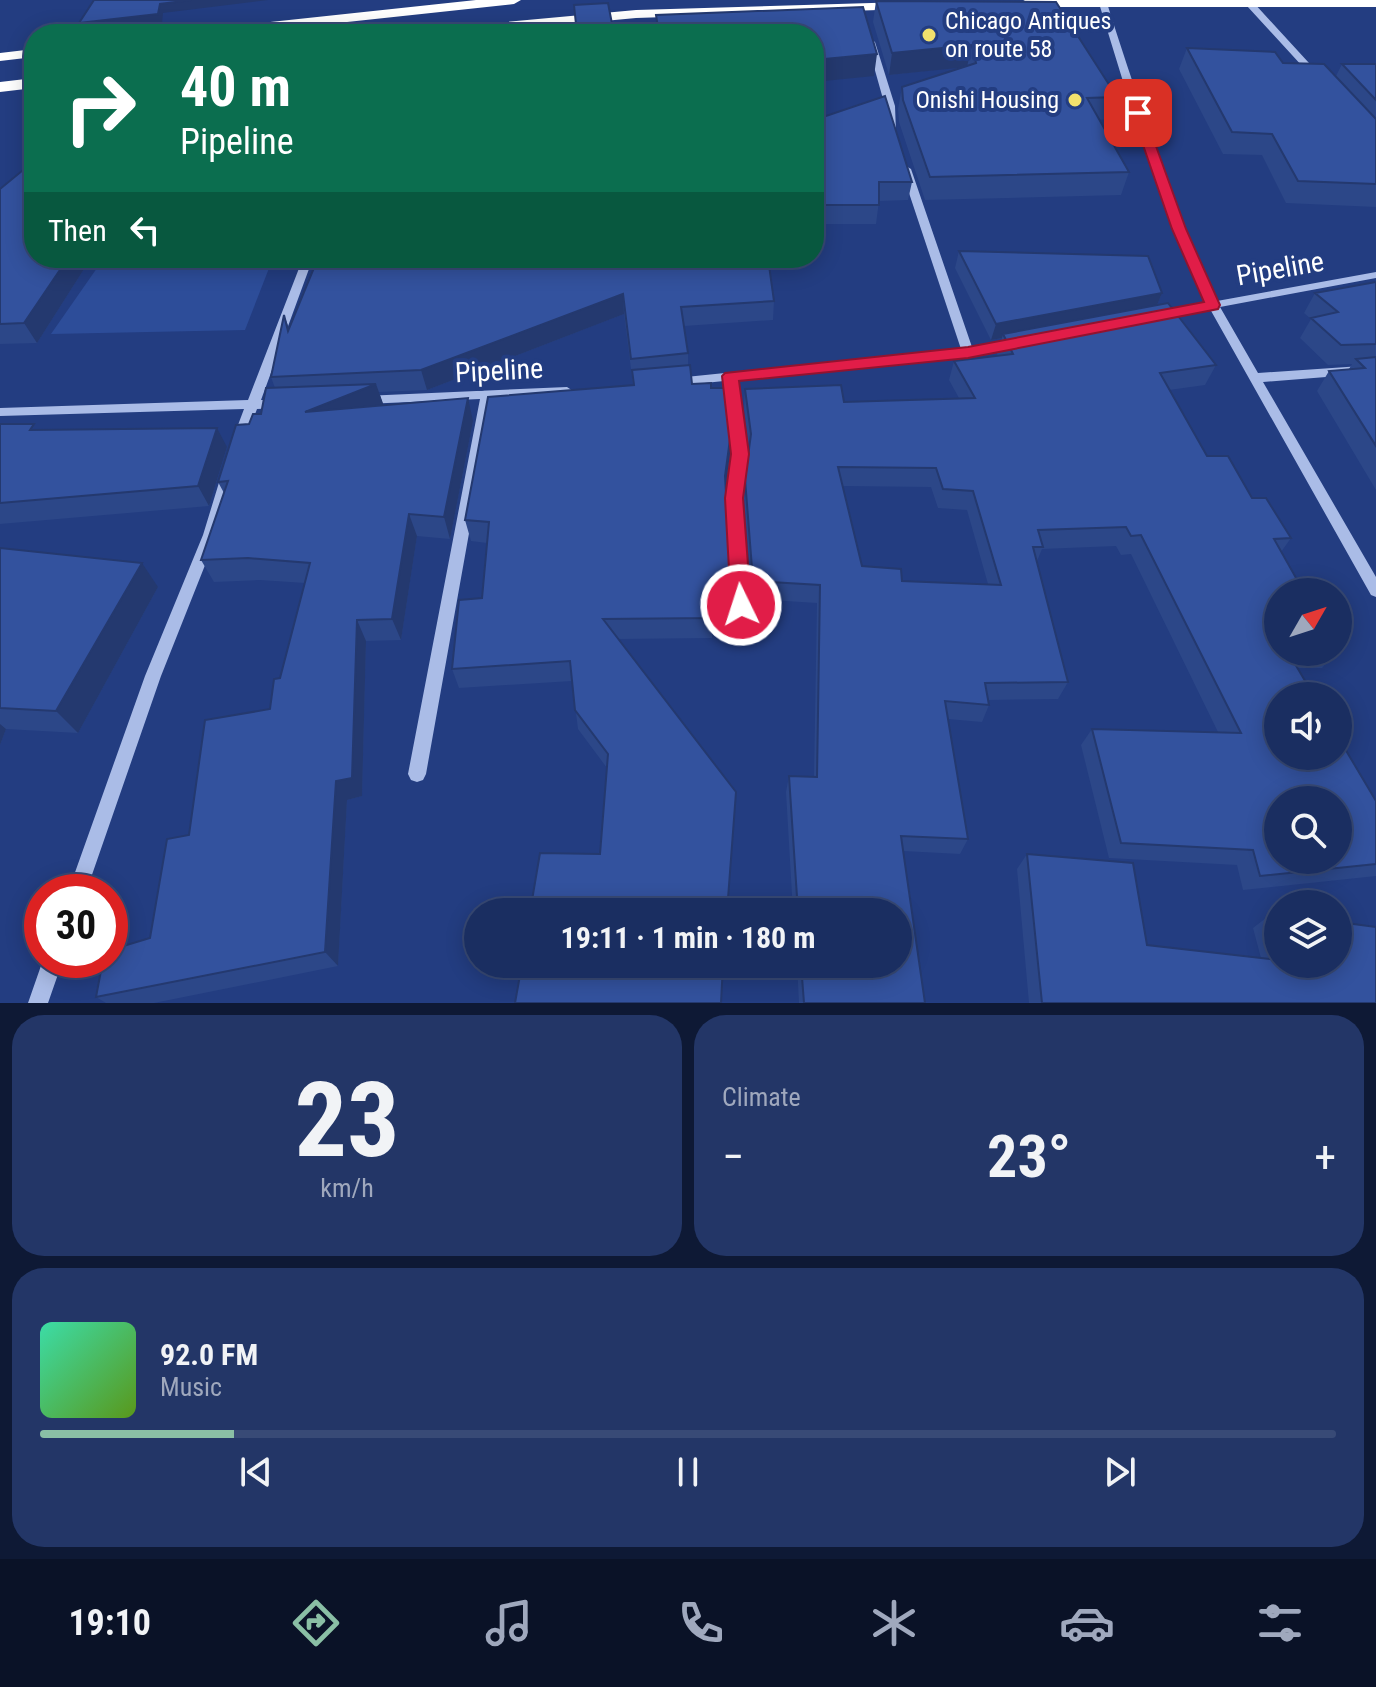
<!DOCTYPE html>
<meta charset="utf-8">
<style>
body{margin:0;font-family:"Roboto Condensed",sans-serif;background:#233667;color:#f1f3f6;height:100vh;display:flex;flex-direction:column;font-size:30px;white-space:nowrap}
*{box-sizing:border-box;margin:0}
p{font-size:26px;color:#9fa8bd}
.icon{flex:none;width:44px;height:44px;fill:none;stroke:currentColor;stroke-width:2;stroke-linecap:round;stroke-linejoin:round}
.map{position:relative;height:1003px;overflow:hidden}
.side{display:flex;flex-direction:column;gap:12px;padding:12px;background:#0e1935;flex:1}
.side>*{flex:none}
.top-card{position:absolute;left:24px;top:24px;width:800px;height:244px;border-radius:32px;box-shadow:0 4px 20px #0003,0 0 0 2px #384a76;background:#0b6e4f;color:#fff;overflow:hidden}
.needle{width:52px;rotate:51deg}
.fabs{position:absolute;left:1264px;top:578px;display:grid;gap:16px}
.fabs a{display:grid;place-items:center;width:88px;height:88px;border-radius:50%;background:#1a2e61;box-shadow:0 4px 20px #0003,0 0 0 2px #384a76;font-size:40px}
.speed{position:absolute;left:24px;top:874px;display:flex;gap:16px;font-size:40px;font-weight:700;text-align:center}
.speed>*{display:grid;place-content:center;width:104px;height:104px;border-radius:50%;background:#1a2e61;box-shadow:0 4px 20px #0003,0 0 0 2px #384a76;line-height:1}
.speed .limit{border:12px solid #d22;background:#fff;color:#111}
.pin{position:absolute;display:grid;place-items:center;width:68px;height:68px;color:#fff;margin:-34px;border-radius:16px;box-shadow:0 4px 12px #0006}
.me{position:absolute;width:88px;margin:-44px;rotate:356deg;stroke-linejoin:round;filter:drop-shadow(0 0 6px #0008)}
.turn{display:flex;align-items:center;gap:28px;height:168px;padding:0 24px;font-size:36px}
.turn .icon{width:104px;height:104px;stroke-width:2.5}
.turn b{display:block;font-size:56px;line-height:68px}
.then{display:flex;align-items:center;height:76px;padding:0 24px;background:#0003;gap:16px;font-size:30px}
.big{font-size:60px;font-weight:700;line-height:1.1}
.side .card{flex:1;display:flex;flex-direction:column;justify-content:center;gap:12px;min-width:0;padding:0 28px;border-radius:32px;background:#233667}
.side .dial{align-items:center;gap:0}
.dial b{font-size:104px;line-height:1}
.song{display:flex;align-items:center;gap:24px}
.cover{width:96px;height:96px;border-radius:12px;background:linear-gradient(135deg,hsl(160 70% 55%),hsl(90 70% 35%))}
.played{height:8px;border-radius:4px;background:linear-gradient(90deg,#8abfa5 15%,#384a76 15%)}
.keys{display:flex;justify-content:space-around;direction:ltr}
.heat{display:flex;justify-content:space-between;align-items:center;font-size:44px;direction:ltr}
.side .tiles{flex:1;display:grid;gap:12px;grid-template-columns:1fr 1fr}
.card:last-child{grid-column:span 2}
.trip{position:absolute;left:464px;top:898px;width:448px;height:80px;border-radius:40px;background:#1a2e61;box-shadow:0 4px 20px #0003,0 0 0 2px #384a76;font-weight:700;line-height:80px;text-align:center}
.dock{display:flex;height:128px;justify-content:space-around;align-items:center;background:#0a1227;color:#9fa8bd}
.dock .icon{width:56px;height:56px}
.dock .active{color:#8abfa5}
.dock b{font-size:36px;color:#f1f3f6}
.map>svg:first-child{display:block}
.green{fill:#2d4d99}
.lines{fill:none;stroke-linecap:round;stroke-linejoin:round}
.minor{fill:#aabce7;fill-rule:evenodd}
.highway{fill:#fff;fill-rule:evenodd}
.wall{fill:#2c4788;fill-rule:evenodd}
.shaded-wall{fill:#24396f}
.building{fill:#33529e;stroke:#24396f;stroke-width:2;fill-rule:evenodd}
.route{fill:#e11d48;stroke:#92132f;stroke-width:2}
.poi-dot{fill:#f2e16d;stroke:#233d81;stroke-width:3}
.labels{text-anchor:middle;stroke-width:8;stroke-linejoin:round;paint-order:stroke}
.far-poi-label{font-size:24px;fill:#fff;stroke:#233d81;text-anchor:start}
.street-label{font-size:28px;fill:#fff;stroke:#233d81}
</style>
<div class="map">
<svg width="1376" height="1003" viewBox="0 0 1376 1003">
<rect width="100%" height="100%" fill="#233d81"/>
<!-- green -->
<path class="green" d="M 104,258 L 273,258 L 245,330 L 51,334 Z"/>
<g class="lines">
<!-- minor -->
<path class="minor" d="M 1098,0 L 1106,0 C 1139,104 1172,201 1217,301 L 1376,272 L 1376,278 L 1220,307 L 1258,373 L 1376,365 L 1376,373 L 1263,382 L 1376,577 L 1376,597 L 1371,595 L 1210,309 L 1159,319 L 1153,315 L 1159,311 L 1206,303 L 1174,229 L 1141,140 Z
M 1247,2 L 1253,2 L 1320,75 L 1320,79 L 1314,79 L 1247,6 Z
M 871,39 L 875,42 L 895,106 L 896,132 L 888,130 L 885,106 L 867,42 Z
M 906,166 L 911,169 L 972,347 L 1016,339 L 1022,343 L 1016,347 L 968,356 L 737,380 L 747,454 L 741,498 L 749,605 L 746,609 L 741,611 L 736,609 L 733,605 L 727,498 L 733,454 L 724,381 L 676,386 L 670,382 L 676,378 L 961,349 L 901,169 Z
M 303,258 L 313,258 L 261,400 L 279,400 L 285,404 L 279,408 L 257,409 L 244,444 L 234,444 L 232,441 L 244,409 L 0,416 L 0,408 L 248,400 Z
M 567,387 L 573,391 L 571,394 L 493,399 L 426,774 L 423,780 L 417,782 L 411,780 L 408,774 L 480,399 L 364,404 L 358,400 L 364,396 Z
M 228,471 L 235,476 L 217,535 L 161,676 L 86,892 L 68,892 L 145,676 L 203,535 L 221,476 Z
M 43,960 L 63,960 L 48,1003 L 28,1003 Z"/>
<!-- highway -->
<path class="highway" d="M 476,0 L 521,0 L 514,4 L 236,34 L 190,34 L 197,30 Z
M 1025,0 L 1376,0 L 1376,7 L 1020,7 L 1018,4 Z
M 905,2 L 912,6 L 910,9 L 636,18 L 465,34 L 413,34 L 420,30 L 636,10 Z
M 34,49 L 34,57 L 0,61 L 0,53 Z
M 34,78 L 34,88 L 0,92 L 0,82 Z"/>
</g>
<!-- wall -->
<path class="wall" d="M 876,1 L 1117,97 L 1110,119 L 1099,120 L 1129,172 L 1121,195 L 925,200 L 899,122 L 898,109 L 902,87 L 961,67 L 889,75 L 873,22 Z
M 1187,48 L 1283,63 L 1336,76 L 1342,64 L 1376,64 L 1376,207 L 1286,203 L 1262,155 L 1223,154 L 1179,69 Z
M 814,120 L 912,182 L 908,200 L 879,201 L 876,224 L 814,224 Z
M 0,189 L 34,258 L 91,258 L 37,343 L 0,344 Z
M 959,251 L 1162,293 L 1157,305 L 1216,365 L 1205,385 L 1169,390 L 1207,456 L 1252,498 L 1291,538 L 1281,552 L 1278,652 L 1336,652 L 1322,668 L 1298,668 L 1376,801 L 1376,876 L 1243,890 L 1237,865 L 1109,858 L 1081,745 L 1092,729 L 1218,732 L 1131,554 L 1121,555 L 1116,546 L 1042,549 L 1037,561 L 1068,682 L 1058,699 L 988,700 L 989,705 L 982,722 L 948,719 L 968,839 L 960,854 L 903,851 L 925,1003 L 799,1003 L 797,964 L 898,964 L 898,912 L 793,912 L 786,792 L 789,776 L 814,777 L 817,603 L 752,599 L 744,498 L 749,449 L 744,409 L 745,389 L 844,402 L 959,398 L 949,380 L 954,361 L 998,356 L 997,354 L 1002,338 L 991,340 L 955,268 ZM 843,486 L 931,487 L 938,508 L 967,510 L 988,584 L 902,581 L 862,566 Z
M 318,258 L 774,301 L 773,320 L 684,326 L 688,353 L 688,365 L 692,384 L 711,388 L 730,454 L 726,487 L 731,577 L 730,598 L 713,597 L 712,638 L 618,639 L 600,854 L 607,768 L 578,729 L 572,681 L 459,688 L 452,669 L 482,598 L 487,543 L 471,541 L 465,520 L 633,385 L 624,314 L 427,390 L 379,392 L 383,405 L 473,421 L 450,539 L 417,536 L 401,640 L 366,641 L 362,796 L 347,800 L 338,966 L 154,1003 L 106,1003 L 96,997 L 150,938 L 189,835 L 270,709 L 280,678 L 305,583 L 260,580 L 214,582 L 201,560 L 224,493 L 218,482 L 249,424 L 261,414 L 275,388 L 271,377 L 284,315 L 289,328 Z
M 1376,282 L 1376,490 L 1317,391 L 1329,371 L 1349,369 L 1352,364 L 1328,365 L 1300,338 L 1311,319 L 1304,313 L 1315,293 Z
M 0,424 L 39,430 L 227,447 L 209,506 L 0,524 Z
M 0,548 L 158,587 L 78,733 L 6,729 L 0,745 Z
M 1027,854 L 1147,945 L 1261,958 L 1253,928 L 1271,914 L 1278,915 L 1278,964 L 1376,1003 L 1029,1003 L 1017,869 Z"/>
<!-- shaded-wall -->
<path class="shaded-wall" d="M 191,0 L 268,0 L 163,13 L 162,23 L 83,32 L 79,23 L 160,4 Z
M 972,45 L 967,67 L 889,75 L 892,53 Z
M 877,54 L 874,76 L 814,82 L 814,60 Z
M 68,258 L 91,258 L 37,343 L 24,323 Z
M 1162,293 L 1155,310 L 1003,334 L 1002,338 L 991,340 L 996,324 Z
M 623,294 L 624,314 L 427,390 L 421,370 Z
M 376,384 L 384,406 L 305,412 Z
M 468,398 L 473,421 L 450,539 L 444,517 Z
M 217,428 L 227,447 L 209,506 L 198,486 Z
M 731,432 L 730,454 L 724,498 L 725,476 Z
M 409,514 L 417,536 L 401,640 L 392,619 Z
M 142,563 L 158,587 L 78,733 L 56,711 Z
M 357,620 L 366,641 L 362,796 L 347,800 L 338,966 L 325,952 L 336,781 Z
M 0,724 L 6,729 L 0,745 Z"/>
<!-- building -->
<path class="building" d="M 94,0 L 191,0 L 160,4 L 158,14 L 79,23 Z
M 876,1 L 1056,2 L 1117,97 L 1087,98 L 1129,172 L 930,177 L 903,100 L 902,87 L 976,63 L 972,45 L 892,53 Z
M 608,3 L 614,34 L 577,34 L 574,5 Z
M 863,7 L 877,54 L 814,60 L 814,34 L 659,34 L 656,15 Z
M 1187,48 L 1275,52 L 1283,63 L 1324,64 L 1376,119 L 1376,184 L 1298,181 L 1272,134 L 1232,132 Z
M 1342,64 L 1376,64 L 1376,100 Z
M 885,96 L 912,182 L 879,182 L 879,205 L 814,205 L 814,120 Z
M 34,161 L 34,258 L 68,258 L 24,323 L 0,324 L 0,189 Z
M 959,251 L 1148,256 L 1162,293 L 996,324 Z
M 318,258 L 768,258 L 774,301 L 681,307 L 688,353 L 631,359 L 623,294 L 421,370 L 271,377 L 284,315 L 288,331 Z
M 1376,282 L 1376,344 L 1341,345 L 1311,318 L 1338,312 L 1315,293 Z
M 1168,303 L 1216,365 L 1160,373 L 1207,456 L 1228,456 L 1252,498 L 1266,498 L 1291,538 L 1274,539 L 1304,592 L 1278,592 L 1278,652 L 1288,652 L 1314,696 L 1278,696 L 1278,756 L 1338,756 L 1338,737 L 1376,801 L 1376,864 L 1260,876 L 1253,850 L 1121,843 L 1092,729 L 1241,733 L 1141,535 L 1131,536 L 1126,527 L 1038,530 L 1043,547 L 1033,547 L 1068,682 L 985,683 L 989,705 L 945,701 L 968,839 L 901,836 L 925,1003 L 804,1003 L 801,964 L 898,964 L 898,912 L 798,912 L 789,776 L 817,777 L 820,585 L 753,581 L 745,479 L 751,434 L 745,389 L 841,385 L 844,402 L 975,398 L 954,361 L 1013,354 L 1003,334 ZM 838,467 L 936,468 L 943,489 L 973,491 L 1001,585 L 902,581 L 901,569 L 862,566 ZM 1278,800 L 1338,800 L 1338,860 L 1278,860 Z
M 1376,357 L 1376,446 L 1329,371 L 1365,368 L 1356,359 Z
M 690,365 L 692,384 L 711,383 L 711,388 L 725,388 L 731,432 L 725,476 L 731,577 L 714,576 L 713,618 L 603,619 L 736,792 L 727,912 L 530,912 L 540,853 L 600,854 L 608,754 L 575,710 L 570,661 L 452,669 L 459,600 L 482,598 L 489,522 L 465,520 L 488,397 L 634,385 L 632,370 Z
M 376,384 L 305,412 L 468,398 L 444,517 L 409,514 L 392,619 L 357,620 L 352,778 L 336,781 L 325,952 L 96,997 L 103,960 L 110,960 L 110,950 L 150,938 L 167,839 L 189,835 L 205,720 L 270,709 L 274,679 L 280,678 L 310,563 L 248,558 L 201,560 L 228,481 L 218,482 L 236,425 L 249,424 L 253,414 L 261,414 L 266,388 Z
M 0,424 L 34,424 L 30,430 L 217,428 L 198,486 L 0,503 Z
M 0,548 L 142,563 L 56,711 L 0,708 Z
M 1027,854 L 1133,863 L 1147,945 L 1278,960 L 1278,964 L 1338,964 L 1338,922 L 1376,927 L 1376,1003 L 1042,1003 Z
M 1271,914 L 1278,915 L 1278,941 Z
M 522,964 L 723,964 L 721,1003 L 515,1003 Z"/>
<!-- route -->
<path class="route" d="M 1138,110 L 1144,113 L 1186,229 L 1220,305 L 1218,309 L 968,358 L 739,381 L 749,454 L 743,498 L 751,605 L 748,610 L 734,610 L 731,605 L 725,498 L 731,454 L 722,376 L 725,373 L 968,347 L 1204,302 L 1172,229 L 1132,113 Z"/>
<!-- markers -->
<g class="poi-dot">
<circle cx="929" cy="35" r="8"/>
<circle cx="1075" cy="100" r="8"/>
</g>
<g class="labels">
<!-- far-poi labels -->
<g class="far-poi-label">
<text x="945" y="29">Chicago Antiques<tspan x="945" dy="28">on route 58</tspan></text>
<text x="1059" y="108" text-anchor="end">Onishi Housing</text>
</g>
<!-- street labels -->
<g class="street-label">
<text transform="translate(1280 268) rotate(-10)" y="10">Pipeline</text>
<text transform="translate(499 370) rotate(-3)" y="10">Pipeline</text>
</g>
</g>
</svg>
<div class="fabs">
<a><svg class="needle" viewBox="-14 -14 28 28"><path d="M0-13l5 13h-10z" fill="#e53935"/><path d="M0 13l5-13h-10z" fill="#9fa8bd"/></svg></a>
<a><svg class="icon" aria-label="sound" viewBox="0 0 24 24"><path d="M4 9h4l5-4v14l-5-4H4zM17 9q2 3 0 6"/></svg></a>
<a><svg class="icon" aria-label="search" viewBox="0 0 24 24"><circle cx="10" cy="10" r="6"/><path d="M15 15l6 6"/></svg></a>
<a><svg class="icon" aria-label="layers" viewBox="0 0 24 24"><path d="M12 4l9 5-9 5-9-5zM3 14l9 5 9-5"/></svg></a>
</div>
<div class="speed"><div class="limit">30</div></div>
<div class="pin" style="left:1138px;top:113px;background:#d93025"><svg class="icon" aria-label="arrive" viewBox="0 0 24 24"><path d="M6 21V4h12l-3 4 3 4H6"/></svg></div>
<svg class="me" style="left:741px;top:605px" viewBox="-20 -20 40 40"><circle r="17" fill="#e11d48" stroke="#fff" stroke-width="3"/><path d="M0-11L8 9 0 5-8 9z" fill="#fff"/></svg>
<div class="trip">19:11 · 1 min · 180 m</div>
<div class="top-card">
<div class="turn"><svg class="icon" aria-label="right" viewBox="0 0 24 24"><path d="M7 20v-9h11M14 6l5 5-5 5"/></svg><div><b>40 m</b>Pipeline</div></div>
<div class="then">Then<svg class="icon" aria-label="left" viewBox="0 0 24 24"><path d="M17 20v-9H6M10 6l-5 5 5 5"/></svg></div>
</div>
</div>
<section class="side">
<div class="tiles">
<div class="card dial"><b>23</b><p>km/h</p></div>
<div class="card"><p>Climate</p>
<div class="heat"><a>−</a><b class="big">23°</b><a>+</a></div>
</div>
<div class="card">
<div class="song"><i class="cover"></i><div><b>92.0 FM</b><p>Music</p></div></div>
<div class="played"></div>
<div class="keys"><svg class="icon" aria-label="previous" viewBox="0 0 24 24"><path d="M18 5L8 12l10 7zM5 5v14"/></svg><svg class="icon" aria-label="pause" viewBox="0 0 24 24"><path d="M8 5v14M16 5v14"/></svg><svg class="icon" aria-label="next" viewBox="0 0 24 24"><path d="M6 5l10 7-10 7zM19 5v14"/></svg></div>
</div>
</div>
</section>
<nav class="dock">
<b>19:10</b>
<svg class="icon active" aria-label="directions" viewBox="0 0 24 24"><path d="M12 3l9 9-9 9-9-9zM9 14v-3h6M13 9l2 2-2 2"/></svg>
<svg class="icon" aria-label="music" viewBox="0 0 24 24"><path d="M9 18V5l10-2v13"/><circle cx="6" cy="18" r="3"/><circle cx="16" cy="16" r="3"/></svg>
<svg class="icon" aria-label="phone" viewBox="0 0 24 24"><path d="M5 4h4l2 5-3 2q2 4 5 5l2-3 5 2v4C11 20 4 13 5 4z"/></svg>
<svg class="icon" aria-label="climate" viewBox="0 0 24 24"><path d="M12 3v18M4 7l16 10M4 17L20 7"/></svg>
<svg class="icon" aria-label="car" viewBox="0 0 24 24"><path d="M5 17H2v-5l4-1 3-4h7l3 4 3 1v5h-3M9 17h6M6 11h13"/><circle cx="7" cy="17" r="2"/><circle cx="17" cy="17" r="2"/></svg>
<svg class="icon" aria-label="filters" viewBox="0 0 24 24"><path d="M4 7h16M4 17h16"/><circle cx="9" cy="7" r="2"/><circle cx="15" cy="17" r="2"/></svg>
</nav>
